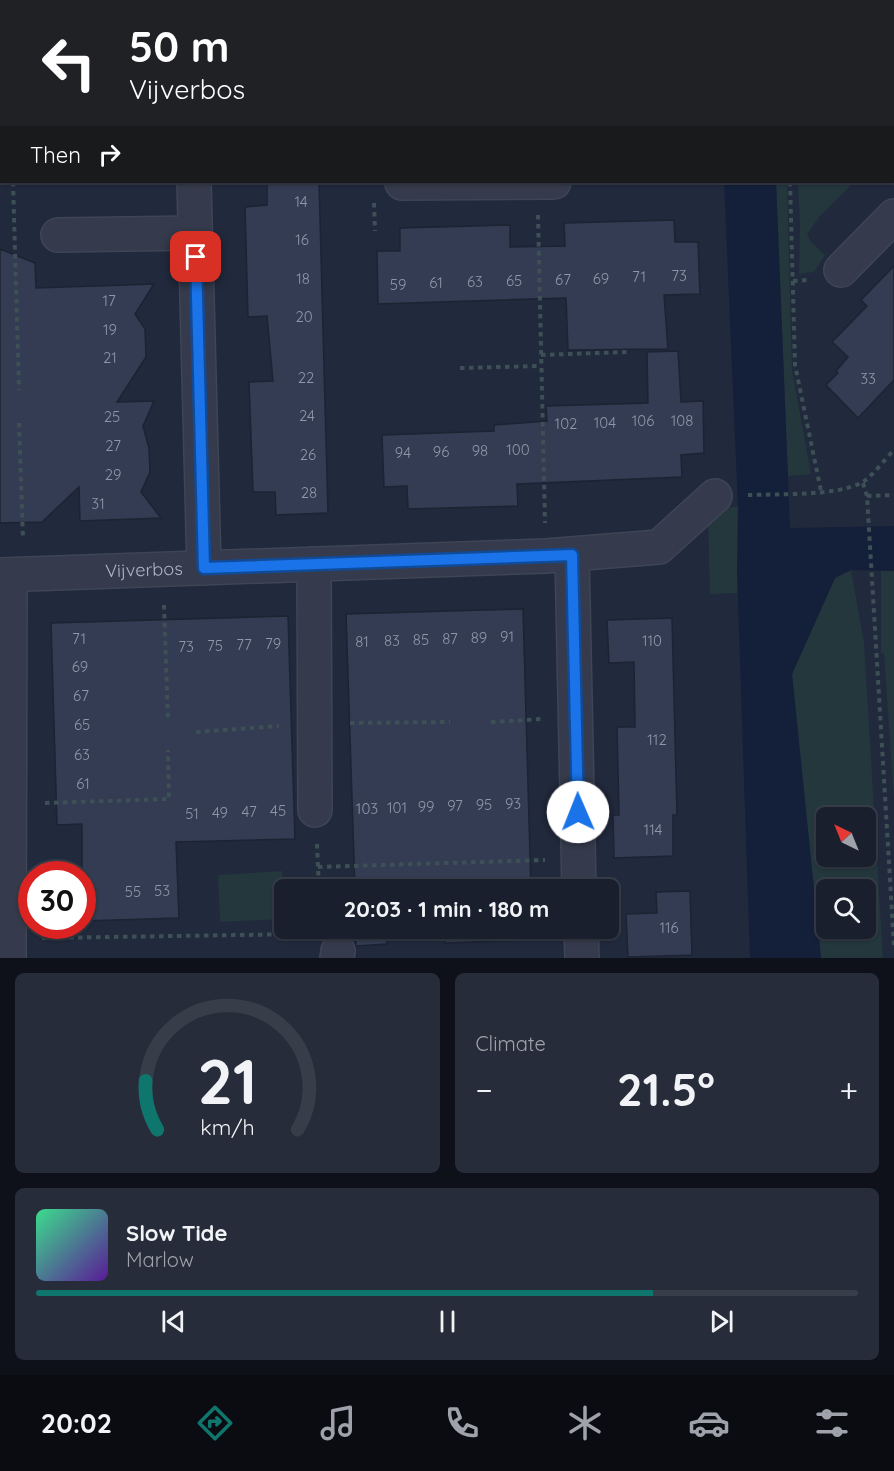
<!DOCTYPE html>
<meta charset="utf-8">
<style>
body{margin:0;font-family:Quicksand,sans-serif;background:#262c39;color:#f1f3f6;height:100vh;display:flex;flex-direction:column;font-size:22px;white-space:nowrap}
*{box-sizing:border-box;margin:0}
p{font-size:20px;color:#9fa2aa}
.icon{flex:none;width:33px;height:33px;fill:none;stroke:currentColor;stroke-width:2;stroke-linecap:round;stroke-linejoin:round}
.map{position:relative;height:958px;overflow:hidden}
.details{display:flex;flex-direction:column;gap:15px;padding:15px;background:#0e1119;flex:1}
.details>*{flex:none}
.banner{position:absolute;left:0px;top:0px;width:894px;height:183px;box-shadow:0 2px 4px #0004,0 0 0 2px #373d49;background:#202124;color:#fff;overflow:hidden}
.needle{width:39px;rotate:317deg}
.controls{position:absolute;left:816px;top:807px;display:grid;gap:12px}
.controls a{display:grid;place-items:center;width:60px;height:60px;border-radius:9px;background:#191f2d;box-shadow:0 2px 4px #0004,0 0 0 2px #373d49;font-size:30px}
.speed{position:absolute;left:18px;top:861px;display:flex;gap:12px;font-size:30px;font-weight:700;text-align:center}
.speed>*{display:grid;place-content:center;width:78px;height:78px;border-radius:50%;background:#191f2d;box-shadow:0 2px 4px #0004,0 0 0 2px #373d49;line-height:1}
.speed .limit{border:9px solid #d22;background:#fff;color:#111}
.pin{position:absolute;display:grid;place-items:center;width:51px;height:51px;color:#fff;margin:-26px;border-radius:12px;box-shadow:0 3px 9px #0006}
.me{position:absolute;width:66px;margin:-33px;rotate:359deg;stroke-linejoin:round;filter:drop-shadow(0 0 4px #0008)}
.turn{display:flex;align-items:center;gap:21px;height:126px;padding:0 30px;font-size:27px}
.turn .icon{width:78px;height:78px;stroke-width:2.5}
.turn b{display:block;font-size:42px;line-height:51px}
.then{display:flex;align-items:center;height:57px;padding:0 30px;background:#0003;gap:12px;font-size:22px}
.big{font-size:45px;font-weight:700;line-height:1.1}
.details .card{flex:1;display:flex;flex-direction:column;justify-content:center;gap:9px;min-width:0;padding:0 21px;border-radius:9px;background:#262c39}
.details .dial{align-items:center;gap:0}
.dial svg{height:156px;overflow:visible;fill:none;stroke:#373d49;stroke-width:7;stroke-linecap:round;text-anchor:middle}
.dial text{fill:#f1f3f6;stroke:none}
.song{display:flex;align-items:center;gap:18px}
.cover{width:72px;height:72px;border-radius:9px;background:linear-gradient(135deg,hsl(150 70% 55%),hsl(270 70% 35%))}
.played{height:6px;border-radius:3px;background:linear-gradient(90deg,#0f766e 75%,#373d49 75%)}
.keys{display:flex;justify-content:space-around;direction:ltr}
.heat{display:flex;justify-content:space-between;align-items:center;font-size:33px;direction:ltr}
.details .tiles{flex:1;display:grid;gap:15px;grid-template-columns:1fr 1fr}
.card:last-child{grid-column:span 2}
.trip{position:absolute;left:274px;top:879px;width:345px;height:60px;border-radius:9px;background:#191f2d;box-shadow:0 2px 4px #0004,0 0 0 2px #373d49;font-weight:700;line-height:60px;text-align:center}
.dock{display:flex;height:96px;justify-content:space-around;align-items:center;background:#0a0c12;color:#9fa2aa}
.dock .icon{width:42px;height:42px}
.dock .active{color:#0f766e}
.dock b{font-size:27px;color:#f1f3f6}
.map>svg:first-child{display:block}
.green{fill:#23373d;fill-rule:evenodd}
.water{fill:#141f3a}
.building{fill:#333c52;stroke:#1c2333;stroke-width:1.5}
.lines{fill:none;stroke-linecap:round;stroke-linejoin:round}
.minor-casing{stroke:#3e4555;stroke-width:36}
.path{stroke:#3c5055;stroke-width:4;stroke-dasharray:4.5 4.5;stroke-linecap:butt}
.minor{stroke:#353b4c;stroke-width:33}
.route-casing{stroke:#114b97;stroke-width:15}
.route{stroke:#1a73e8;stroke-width:10}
.labels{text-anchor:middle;stroke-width:6;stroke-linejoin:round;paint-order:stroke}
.number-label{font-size:15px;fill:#8f96a9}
.street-label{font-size:18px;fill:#b0b6c8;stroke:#1a2131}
</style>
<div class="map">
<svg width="894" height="958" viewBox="0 0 894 958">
<rect width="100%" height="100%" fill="#21293c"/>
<!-- green -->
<path class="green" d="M 776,182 L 787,182 L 792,370 L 811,474 L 788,476 Z
M 798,182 L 849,182 L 852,184 L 820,216 L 807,234 L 812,243 L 825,255 L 814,272 L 799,274 L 800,227 Z
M 718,507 L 738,507 L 738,593 L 710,594 L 708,514 Z
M 851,570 L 864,643 L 883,958 L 821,958 L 792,674 L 835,578 ZM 826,818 L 866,818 L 866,856 L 826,856 ZM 826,890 L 866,890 L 866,928 L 826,928 Z
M 881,571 L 894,571 L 894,800 L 884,653 L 881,653 Z
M 282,871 L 285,919 L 220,922 L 218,875 Z"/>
<!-- water -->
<path class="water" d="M 724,182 L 776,182 L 790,528 L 894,526 L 894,571 L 851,570 L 835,578 L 792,674 L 821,958 L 750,958 L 737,573 L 738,507 Z"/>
<!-- building -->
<path class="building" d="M 267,182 L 319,182 L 328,513 L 276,515 L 275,492 L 253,492 L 249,382 L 273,381 L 267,316 L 248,317 L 245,207 L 267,205 Z
M 674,220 L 675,242 L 698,242 L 700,294 L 664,295 L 668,349 L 568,350 L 566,298 L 378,304 L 377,251 L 400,251 L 400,228 L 510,225 L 510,247 L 565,246 L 564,223 Z
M 0,249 L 35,263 L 36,288 L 154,284 L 135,314 L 145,329 L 146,357 L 117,402 L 154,401 L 143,426 L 149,448 L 150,472 L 141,492 L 161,518 L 80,521 L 79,487 L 42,522 L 0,523 Z
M 894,266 L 894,380 L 858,418 L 826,385 L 838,373 L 836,371 L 848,357 L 832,342 L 867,306 L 861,300 Z
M 678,351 L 681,402 L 703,401 L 704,453 L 681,455 L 682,477 L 517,484 L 518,506 L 408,509 L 407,486 L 384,487 L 382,435 L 494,431 L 494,425 L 547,421 L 546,406 L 648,403 L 647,352 Z
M 523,609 L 531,890 L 355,890 L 346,614 Z
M 288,616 L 295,839 L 176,842 L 179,918 L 82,921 L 82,824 L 57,825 L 51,623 Z
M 672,618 L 677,815 L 673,815 L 673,856 L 614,858 L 613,815 L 619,815 L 617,727 L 635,727 L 634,662 L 609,663 L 607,620 Z
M 690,891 L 692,955 L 628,957 L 626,914 L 657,913 L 656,892 Z
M 356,928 L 397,928 L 386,929 L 387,944 L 356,946 Z
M 444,928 L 532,928 L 532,940 L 445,943 Z"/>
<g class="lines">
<defs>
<g id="minor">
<path d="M 189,0 L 189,2"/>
<path d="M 552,0 L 552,2"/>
<path d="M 194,182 L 204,568"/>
<path d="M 402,183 L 554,182"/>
<path d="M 58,235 L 195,233"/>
<path d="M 841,270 L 894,216"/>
<path d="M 572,555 L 579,890"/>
<path d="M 314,564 L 315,810"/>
<path id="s1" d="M 0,575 L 546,556 L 659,547 L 715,496"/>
<path d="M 581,928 L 582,958"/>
<path d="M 9,958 L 10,575"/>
<path d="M 337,958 L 338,951"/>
</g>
</defs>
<!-- minor casing -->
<use href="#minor" class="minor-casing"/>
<!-- path -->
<path class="path" d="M 7,0 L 7,2
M 366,0 L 366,2
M 791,2 L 791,0
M 13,182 L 19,390
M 790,182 L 795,365 L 821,491
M 374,203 L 375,231
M 538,215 L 545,523
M 793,281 L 808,280
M 541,355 L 627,352
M 460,368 L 541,366
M 19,423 L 23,539
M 863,483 L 867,496 L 894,946
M 748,495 C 778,494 835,496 861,483 C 871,478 885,459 894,450
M 867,496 L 894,495
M 164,605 L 168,721
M 491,722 L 542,719
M 350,723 L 450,722
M 196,732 L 279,726
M 45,803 L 169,799 L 168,750
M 317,844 L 319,890
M 318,867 L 545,860
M 42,938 L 308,934"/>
<!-- minor -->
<use href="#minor" class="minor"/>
</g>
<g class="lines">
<defs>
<path id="route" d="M 196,257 L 204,568 L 572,555 L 578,812"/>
</defs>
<!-- route casing -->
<use href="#route" class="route-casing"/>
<!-- route -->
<use href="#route" class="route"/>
</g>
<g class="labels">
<!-- number labels -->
<g class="number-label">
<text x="301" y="207">14</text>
<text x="302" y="245">16</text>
<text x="679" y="281">73</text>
<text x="639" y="282">71</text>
<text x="303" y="284">18</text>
<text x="601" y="284">69</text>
<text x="563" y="285">67</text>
<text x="514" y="286">65</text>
<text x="475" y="287">63</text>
<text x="436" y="288">61</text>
<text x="398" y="290">59</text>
<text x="109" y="306">17</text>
<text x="304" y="322">20</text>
<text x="110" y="335">19</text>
<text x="110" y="363">21</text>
<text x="306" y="383">22</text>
<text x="868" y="384">33</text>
<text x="307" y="421">24</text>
<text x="112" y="422">25</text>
<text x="643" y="426">106</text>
<text x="682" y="426">108</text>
<text x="605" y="428">104</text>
<text x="566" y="429">102</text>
<text x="113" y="451">27</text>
<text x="518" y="455">100</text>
<text x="480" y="456">98</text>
<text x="441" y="457">96</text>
<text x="403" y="458">94</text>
<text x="308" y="460">26</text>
<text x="113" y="480">29</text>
<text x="309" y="498">28</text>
<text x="98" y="509">31</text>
<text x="507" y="642">91</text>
<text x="479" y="643">89</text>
<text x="79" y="644">71</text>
<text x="450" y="644">87</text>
<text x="421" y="645">85</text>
<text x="392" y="646">83</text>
<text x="652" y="646">110</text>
<text x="362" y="647">81</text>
<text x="273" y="649">79</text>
<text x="244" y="650">77</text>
<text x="215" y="651">75</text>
<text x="186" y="652">73</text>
<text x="80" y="672">69</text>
<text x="81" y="701">67</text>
<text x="82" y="730">65</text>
<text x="657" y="745">112</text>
<text x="82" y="760">63</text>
<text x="83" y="789">61</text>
<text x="513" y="809">93</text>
<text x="484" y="810">95</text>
<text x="455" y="811">97</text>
<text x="426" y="812">99</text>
<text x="397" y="813">101</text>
<text x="367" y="814">103</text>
<text x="278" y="816">45</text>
<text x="249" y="817">47</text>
<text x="220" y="818">49</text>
<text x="192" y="819">51</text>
<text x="653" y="835">114</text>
<text x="162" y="896">53</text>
<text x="133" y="897">55</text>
<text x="669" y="933">116</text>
</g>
<!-- street labels -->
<g class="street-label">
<text dy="6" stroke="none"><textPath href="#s1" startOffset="144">Vijverbos</textPath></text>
</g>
</g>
</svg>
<div class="controls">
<a><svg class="needle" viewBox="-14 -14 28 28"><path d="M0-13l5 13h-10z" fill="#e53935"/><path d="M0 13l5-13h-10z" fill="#9fa2aa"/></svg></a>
<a><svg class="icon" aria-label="search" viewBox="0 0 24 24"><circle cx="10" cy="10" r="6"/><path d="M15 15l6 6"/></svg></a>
</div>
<div class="speed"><div class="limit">30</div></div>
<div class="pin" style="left:196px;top:257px;background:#d93025"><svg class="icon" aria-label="arrive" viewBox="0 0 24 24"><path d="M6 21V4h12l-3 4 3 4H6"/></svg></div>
<svg class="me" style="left:578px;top:812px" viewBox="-20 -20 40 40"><circle r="19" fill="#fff"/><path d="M0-13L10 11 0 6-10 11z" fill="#1a73e8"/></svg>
<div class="trip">20:03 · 1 min · 180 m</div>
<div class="banner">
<div class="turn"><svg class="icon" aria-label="left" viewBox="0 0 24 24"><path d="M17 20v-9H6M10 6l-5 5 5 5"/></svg><div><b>50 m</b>Vijverbos</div></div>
<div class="then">Then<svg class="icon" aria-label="right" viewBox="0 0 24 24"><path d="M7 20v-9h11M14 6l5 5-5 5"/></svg></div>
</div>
</div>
<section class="details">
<div class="tiles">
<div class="card dial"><svg viewBox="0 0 100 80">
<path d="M14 69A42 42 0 1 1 86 69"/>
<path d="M14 69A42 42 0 0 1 8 44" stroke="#0f766e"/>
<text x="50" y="56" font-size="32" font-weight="700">21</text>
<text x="50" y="72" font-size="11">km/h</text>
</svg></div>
<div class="card"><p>Climate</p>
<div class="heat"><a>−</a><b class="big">21.5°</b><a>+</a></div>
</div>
<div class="card">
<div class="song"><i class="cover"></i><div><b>Slow Tide</b><p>Marlow</p></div></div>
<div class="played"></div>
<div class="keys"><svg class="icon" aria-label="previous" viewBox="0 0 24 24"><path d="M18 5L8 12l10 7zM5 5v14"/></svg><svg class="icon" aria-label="pause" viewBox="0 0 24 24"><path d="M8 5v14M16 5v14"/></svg><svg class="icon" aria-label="next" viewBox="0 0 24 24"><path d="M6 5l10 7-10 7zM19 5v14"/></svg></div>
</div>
</div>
</section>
<nav class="dock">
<b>20:02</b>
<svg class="icon active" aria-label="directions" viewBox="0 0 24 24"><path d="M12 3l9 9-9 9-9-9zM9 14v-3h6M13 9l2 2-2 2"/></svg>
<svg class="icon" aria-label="music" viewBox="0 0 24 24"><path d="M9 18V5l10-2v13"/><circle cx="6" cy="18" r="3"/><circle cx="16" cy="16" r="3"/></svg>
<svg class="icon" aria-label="phone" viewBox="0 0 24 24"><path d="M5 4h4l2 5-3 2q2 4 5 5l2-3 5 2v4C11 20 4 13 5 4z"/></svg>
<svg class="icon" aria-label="climate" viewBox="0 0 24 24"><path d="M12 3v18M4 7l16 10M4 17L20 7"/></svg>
<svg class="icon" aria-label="car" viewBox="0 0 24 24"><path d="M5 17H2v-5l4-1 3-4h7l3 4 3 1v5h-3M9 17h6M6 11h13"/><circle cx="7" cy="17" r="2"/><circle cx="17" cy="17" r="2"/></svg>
<svg class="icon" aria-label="filters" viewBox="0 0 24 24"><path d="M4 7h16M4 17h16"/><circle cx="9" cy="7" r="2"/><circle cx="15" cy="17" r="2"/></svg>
</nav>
